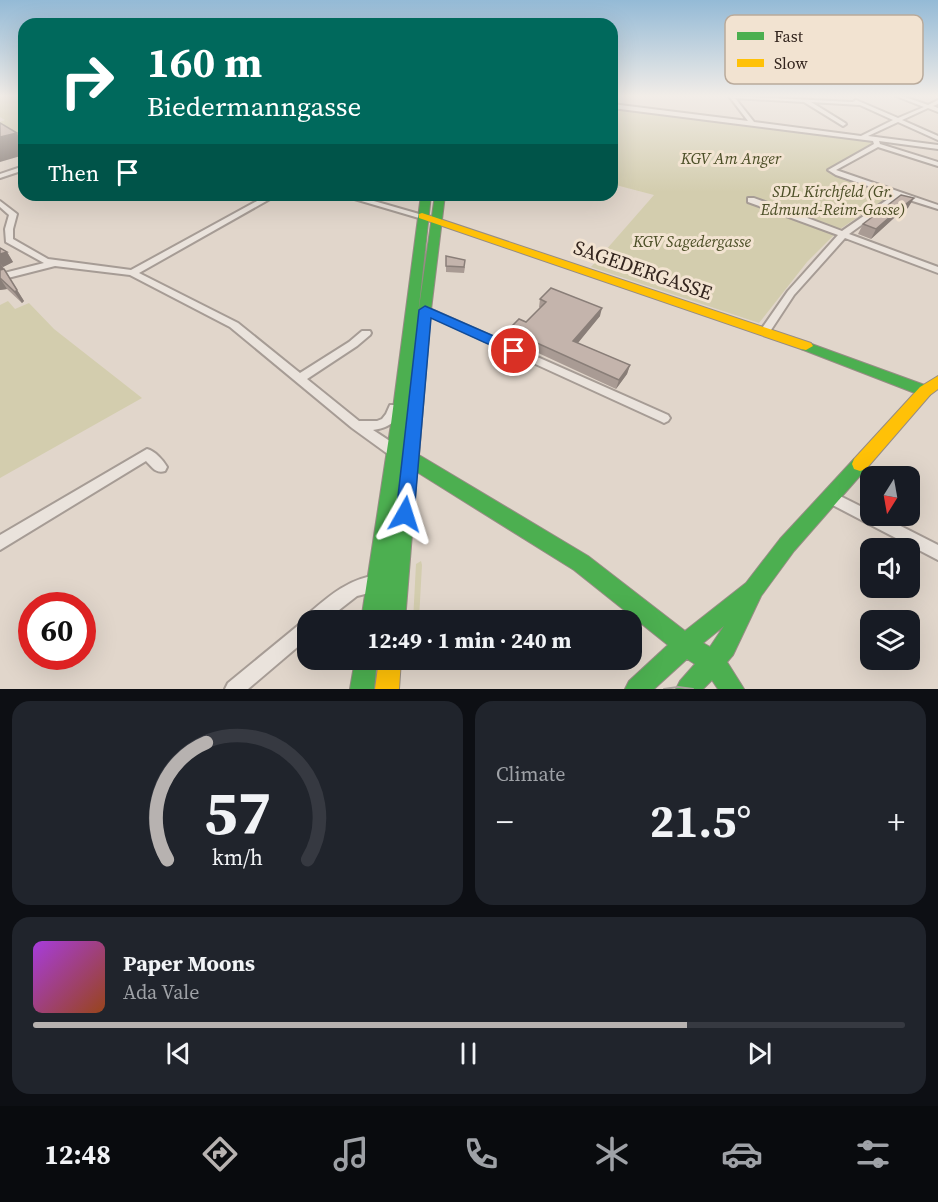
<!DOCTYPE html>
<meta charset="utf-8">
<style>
body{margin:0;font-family:"Source Serif 4",serif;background:#20242c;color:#f1f3f6;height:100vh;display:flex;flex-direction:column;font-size:22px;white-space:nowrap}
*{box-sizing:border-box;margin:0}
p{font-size:20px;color:#9ea1a6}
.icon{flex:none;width:33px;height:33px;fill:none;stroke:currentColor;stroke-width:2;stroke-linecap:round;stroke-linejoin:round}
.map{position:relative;height:689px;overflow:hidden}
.sheet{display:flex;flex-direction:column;gap:12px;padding:12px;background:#0d0f14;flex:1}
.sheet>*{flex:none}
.hud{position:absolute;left:18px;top:18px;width:600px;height:183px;border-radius:18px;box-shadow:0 6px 24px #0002;background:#00695c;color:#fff;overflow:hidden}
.needle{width:39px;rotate:191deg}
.tools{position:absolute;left:860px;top:466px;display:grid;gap:12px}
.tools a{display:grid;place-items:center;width:60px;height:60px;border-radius:12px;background:#171b24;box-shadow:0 6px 24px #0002;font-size:30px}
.speed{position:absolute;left:18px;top:592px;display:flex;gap:12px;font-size:30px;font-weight:700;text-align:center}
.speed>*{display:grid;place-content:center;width:78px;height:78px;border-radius:50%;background:#171b24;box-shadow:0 6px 24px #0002;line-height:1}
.speed .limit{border:9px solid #d22;background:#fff;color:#111}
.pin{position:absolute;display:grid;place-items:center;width:51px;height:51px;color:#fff;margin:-26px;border:3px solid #fff;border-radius:50%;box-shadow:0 2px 6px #0007}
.me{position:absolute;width:66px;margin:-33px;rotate:6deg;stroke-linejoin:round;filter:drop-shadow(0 0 4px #0008)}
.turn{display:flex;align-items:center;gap:21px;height:126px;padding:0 30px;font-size:27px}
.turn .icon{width:78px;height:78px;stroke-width:2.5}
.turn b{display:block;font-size:42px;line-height:51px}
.then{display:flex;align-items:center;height:57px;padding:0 30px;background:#0003;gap:12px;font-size:22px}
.big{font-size:45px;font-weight:700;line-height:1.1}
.sheet .widget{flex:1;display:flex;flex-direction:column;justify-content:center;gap:9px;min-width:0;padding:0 21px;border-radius:18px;background:#20242c}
.sheet .dial{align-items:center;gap:0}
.dial svg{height:156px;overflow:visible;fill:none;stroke:#363941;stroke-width:7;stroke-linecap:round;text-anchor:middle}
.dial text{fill:#f1f3f6;stroke:none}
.song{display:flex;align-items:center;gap:18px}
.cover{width:72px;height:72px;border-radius:9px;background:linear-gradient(135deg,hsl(280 70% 55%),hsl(20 70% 35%))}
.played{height:6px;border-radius:3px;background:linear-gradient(90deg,#b7b2b0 75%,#363941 75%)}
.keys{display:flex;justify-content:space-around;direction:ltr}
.heat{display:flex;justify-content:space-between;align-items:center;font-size:33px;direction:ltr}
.sheet .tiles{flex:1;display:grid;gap:12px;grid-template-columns:1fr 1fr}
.widget:last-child{grid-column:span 2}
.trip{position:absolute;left:297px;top:610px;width:345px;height:60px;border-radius:18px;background:#171b24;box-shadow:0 6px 24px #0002;font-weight:700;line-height:60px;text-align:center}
.tabs{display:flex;height:96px;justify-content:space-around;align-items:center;background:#090b0e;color:#9ea1a6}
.tabs .icon{width:42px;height:42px}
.tabs .selected{color:#b7b2b0}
.tabs b{font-size:27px;color:#f1f3f6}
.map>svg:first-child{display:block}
.green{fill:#d3cdae}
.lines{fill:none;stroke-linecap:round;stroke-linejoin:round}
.street-casing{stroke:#a69c95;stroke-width:4}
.fast-casing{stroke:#968c84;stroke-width:2}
.slow-casing{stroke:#968c84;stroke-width:2}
.street{fill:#eae3dc;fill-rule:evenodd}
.fast{fill:#4caf50;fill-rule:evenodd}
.slow{fill:#ffc107;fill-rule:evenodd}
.tram{stroke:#a9a29c;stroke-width:2}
.wall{fill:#a99b94}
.shaded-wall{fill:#897e78}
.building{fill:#c4b4ac;stroke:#897e78;stroke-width:1.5}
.route{fill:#1a73e8;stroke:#114b97;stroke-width:1.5}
.labels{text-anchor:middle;stroke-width:6;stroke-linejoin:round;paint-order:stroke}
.far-park-label{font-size:16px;font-style:italic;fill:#4b4e26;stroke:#f2e3d1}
.street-label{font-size:20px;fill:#33251e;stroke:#f2e3d1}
.key{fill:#f2e3d1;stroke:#b9aa9b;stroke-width:1.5}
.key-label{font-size:16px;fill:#33251e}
</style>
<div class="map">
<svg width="938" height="689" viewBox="0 0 938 689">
<rect width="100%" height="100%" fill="#e1d6cb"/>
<!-- green -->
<path class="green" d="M 0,96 L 24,96 L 24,143 L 0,137 L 0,122 L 5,120 L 0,117 Z
M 612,107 L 748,121 L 745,122 L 869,140 L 873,145 L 829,170 L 834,174 L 884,192 L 886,196 L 884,200 L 840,229 L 753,198 L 750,202 L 836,233 L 807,262 L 759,323 L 591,267 L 654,195 L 612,184 Z
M 8,301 L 15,309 L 29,303 L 54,329 L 142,398 L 0,478 L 0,305 Z
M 421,561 L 422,565 L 419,619 L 413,621 L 416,564 Z"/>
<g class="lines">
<defs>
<path id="street" d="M 729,96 L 853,102 L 856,100 L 898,118 L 924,107 L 896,96 L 902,96 L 928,105 L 938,100 L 938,104 L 933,106 L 938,108 L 938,112 L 928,108 L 902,120 L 938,136 L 938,140 L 898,122 L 868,136 L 938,145 L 938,149 L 879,141 L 880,144 L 938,162 L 938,166 L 878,147 L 836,170 L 938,205 L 938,209 L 900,197 L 849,234 L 938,267 L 938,273 L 845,238 L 794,295 L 769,333 L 761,333 L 760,331 L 788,291 L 838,235 L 748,202 L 748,198 L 754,198 L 842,231 L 894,195 L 836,175 L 828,170 L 874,144 L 873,141 L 612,108 L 612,104 L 748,121 ZM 735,98 L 804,102 L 843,126 L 846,124 L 845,123 L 811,102 L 860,105 L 893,120 L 861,136 L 754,122 Z
M 24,166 L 24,170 L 0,178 L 0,174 Z
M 268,195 L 277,195 L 139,273 L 238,323 L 300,373 L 349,342 L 362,331 L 370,331 L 371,333 L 370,335 L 357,346 L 307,379 L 359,421 L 377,421 L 382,419 L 386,414 L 390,405 L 398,405 L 400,408 C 396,423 388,428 373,430 L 402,449 L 403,453 L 402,457 L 397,458 L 392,457 L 352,428 L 230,327 L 130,275 L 55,266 L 0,280 L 0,274 L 44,263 L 6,242 L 5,229 L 9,215 L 0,207 L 0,201 L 17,214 L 13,229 L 13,239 L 48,259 L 131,270 Z
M 341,195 L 353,195 L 426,216 L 419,218 Z
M 425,307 L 668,415 L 670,418 L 668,421 L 664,423 L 660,421 L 422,312 L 420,310 Z
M 147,449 C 155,451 163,460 167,467 L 165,471 C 156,474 152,467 146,461 L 0,550 L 0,535 Z
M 830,491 L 870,511 L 870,516 L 881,516 L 938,545 L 938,560 L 825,501 L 823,497 L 825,493 Z
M 379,575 L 385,577 L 387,583 L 385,589 L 357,596 L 325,621 L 308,621 L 308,638 L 248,689 L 225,689 L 228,683 L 306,619 L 307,615 C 329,596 349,578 379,575 Z"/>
<path id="fast" d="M 421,195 L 431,195 L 418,315 L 435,195 L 445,195 L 431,310 L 419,455 L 588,556 L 685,631 L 746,583 L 780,539 L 854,459 L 860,457 L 866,459 L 868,464 L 866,469 L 794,551 L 761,596 L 733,655 L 727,662 L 744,689 L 718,689 L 712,680 L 703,689 L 676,689 L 680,681 L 695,664 L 687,659 L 654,689 L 625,689 L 629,681 L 668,645 L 574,570 L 417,472 L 405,621 L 383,621 L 390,559 L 383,621 L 361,621 L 391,424 ZM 724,626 L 710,647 L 703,643 Z
M 806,342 L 930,387 L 932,391 L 930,395 L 920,395 L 801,349 L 799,346 Z
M 355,660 L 377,660 L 374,689 L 350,689 Z"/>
<path id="slow" d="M 422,213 L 811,343 L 813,346 L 806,350 L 801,349 L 419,218 L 419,214 Z
M 938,376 L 938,389 L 930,395 L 866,469 L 860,471 L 854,469 L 852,464 L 854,459 L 920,387 Z
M 379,660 L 401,660 L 399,689 L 375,689 Z"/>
</defs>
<!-- street casing -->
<use href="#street" class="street-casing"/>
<!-- fast casing -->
<use href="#fast" class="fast-casing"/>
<!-- slow casing -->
<use href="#slow" class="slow-casing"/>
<!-- street -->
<use href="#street" class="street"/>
<!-- fast -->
<use href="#fast" class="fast"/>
<!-- slow -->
<use href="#slow" class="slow"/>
<!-- tram -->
<path class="tram" d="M 664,689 L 678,687 L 693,689"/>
</g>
<!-- wall -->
<path class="wall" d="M 908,208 L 894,218 L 871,239 L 858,234 L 863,224 Z
M 0,248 L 7,252 L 13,262 L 3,267 L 24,301 L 22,303 L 7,289 L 0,290 Z
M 446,266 L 465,267 L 464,273 L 446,272 Z
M 540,299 L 600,316 L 578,343 L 630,365 L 627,374 L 616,389 L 508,339 L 508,330 L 526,322 L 540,308 L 539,307 Z"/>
<!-- shaded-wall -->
<path class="shaded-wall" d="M 17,133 L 24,146 L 24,155 L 0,162 L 0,137 Z
M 914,198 L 908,208 L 894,218 L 871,239 L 876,229 L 899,209 Z
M 7,252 L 13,262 L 3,267 L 0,263 L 0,254 Z
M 0,263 L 24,301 L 22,303 L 0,272 Z
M 0,278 L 7,289 L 0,290 Z
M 602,308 L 600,316 L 572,350 L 573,341 Z
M 630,365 L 627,374 L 616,389 L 619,380 Z"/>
<!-- building -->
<path class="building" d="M 0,123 L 17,133 L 0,137 Z
M 901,195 L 914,198 L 899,209 L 876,229 L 863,224 Z
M 0,248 L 7,252 L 0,254 Z
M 446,256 L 465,260 L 464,267 L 446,266 Z
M 4,269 L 17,290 L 15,292 L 0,278 L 0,270 Z
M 551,288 L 602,308 L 573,341 L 630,365 L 619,380 L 508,330 L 519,319 L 526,322 L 546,302 L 540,299 Z"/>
<!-- sky -->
<linearGradient id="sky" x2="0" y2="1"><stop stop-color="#94bad6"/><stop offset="0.5" stop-color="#f2ede8"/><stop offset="1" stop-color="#f2ede8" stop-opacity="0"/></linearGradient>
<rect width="938" height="192" fill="url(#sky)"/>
<!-- route -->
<path class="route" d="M 425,306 L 519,347 L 521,351 L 519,354 L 510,354 L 431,318 L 414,514 L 412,520 L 405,522 L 399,520 L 396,514 L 419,310 Z"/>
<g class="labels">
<!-- far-park labels -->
<g class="far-park-label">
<text x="731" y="164">KGV Am Anger</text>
<text x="833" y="197">SDL Kirchfeld (Gr.<tspan x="833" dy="18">Edmund-Reim-Gasse)</tspan></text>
<text x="692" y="247">KGV Sagedergasse</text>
</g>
<!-- street labels -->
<g class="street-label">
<text transform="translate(643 270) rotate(19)" y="7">SAGEDERGASSE</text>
</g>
</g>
<!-- legend -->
<rect x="725" y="15" width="198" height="69" rx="9" class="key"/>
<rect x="737" y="32" width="27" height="8" fill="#4caf50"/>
<rect x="737" y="59" width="27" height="8" fill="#ffc107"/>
<g class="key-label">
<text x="774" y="42">Fast</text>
<text x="774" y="69">Slow</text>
</g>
</svg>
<div class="tools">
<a><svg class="needle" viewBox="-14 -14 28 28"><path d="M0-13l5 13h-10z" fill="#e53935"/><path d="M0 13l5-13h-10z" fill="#9ea1a6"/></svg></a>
<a><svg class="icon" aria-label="sound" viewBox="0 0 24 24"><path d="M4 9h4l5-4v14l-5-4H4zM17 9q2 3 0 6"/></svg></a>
<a><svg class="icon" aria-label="layers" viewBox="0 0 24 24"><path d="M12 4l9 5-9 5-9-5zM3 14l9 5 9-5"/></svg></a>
</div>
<div class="speed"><div class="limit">60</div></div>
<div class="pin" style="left:514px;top:351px;background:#d93025"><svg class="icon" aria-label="arrive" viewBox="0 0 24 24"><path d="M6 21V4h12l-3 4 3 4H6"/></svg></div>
<svg class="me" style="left:405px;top:514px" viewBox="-20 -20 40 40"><path d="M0-17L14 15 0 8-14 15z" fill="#1a73e8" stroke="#fff" stroke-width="4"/></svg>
<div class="trip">12:49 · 1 min · 240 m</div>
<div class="hud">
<div class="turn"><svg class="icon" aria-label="right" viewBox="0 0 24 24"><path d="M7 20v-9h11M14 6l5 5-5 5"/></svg><div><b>160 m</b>Biedermanngasse</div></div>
<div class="then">Then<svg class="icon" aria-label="arrive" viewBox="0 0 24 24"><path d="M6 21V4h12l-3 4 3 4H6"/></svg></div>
</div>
</div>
<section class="sheet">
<div class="tiles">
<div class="widget dial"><svg viewBox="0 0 100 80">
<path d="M14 69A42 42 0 1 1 86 69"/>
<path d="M14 69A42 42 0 0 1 34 9" stroke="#b7b2b0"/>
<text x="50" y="56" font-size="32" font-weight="700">57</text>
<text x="50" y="72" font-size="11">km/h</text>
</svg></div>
<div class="widget"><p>Climate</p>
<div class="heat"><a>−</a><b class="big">21.5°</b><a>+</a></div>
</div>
<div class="widget">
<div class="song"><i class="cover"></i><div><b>Paper Moons</b><p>Ada Vale</p></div></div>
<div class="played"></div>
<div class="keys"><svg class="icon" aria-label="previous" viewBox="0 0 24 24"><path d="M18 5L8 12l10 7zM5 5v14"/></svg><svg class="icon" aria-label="pause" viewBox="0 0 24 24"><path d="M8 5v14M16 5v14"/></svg><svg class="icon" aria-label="next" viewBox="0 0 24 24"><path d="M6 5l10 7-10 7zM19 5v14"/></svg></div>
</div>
</div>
</section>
<nav class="tabs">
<b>12:48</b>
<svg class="icon selected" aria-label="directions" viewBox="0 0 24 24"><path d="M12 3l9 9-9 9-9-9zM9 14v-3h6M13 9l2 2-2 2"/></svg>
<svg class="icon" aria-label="music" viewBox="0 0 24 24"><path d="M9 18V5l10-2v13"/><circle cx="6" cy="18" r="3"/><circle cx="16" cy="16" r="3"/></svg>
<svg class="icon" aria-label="phone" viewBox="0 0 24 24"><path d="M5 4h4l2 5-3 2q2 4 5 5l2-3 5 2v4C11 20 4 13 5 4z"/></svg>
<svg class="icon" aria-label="climate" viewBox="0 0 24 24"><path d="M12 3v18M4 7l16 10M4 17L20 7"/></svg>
<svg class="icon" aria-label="car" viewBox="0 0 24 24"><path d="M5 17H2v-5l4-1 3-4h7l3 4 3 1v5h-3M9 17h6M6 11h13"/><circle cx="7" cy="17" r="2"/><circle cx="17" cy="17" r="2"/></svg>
<svg class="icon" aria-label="filters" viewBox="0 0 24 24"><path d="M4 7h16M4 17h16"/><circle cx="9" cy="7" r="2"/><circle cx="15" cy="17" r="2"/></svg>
</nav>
